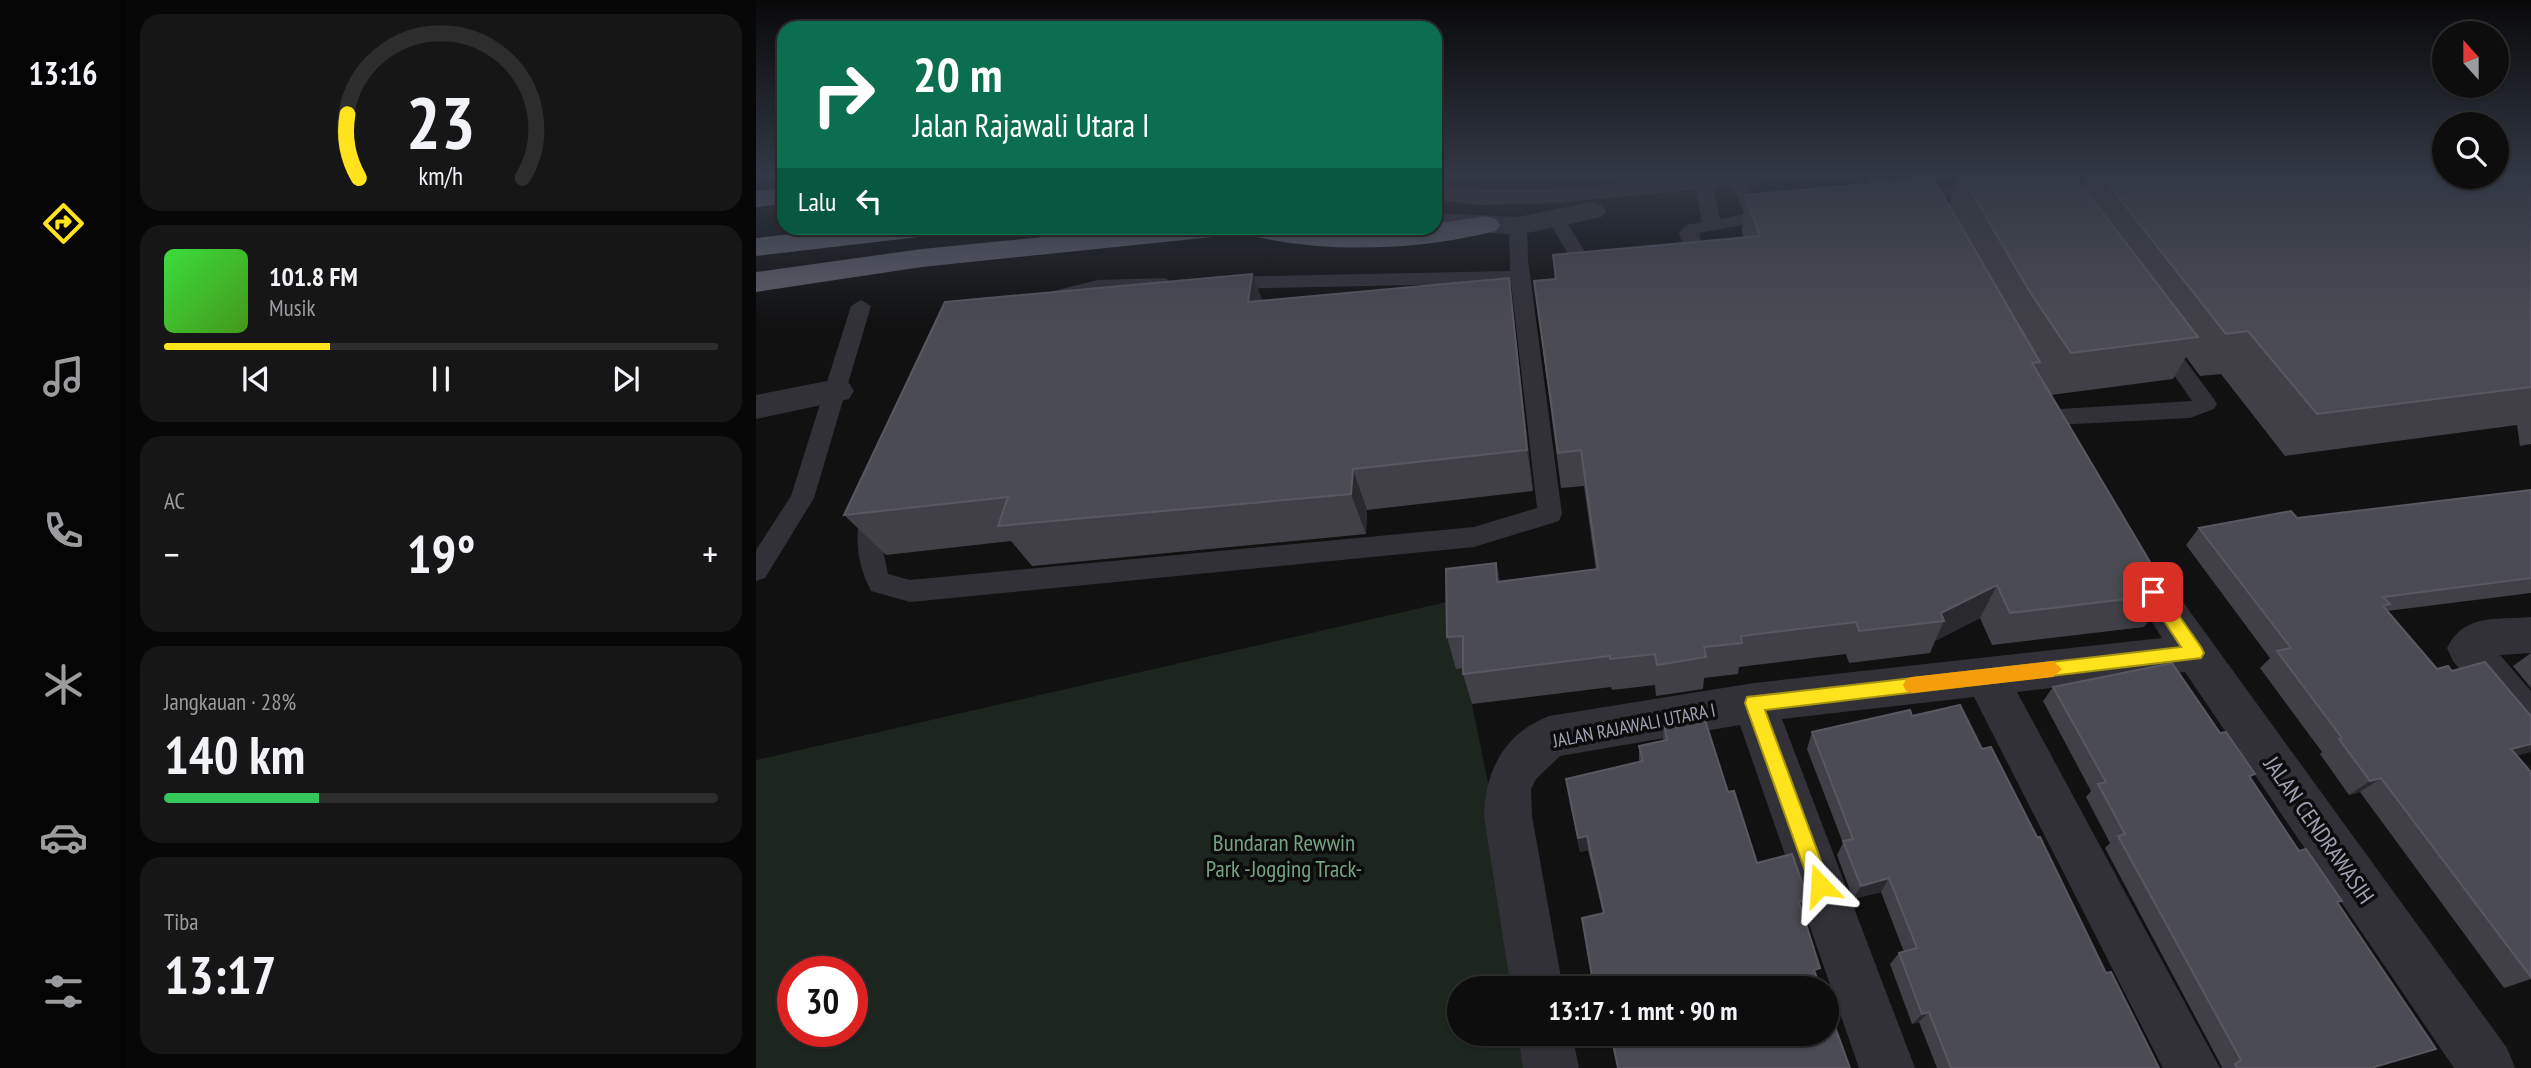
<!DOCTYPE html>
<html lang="id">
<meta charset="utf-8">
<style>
body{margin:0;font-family:"PT Sans Narrow",sans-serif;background:#161617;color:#f1f3f6;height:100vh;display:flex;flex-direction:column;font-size:26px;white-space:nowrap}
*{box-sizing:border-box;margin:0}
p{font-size:23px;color:#9a9c9e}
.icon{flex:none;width:38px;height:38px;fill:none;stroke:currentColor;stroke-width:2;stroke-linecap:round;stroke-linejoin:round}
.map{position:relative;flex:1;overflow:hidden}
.drawer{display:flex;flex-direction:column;gap:14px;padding:14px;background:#070708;width:630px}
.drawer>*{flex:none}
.guide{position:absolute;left:21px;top:21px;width:665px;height:214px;border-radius:21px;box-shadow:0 2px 5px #0004,0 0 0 2px #2d2d2e;background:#0b6e4f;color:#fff;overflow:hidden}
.needle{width:46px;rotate:339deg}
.fabs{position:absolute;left:1676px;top:21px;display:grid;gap:14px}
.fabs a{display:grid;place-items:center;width:77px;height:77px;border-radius:50%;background:#0d0d0e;box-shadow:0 2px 5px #0004,0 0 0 2px #2d2d2e;font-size:35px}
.speed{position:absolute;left:21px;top:956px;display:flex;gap:14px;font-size:35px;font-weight:700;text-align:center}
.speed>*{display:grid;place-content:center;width:91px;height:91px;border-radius:50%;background:#0d0d0e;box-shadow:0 2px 5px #0004,0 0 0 2px #2d2d2e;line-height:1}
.speed .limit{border:10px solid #d22;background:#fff;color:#111}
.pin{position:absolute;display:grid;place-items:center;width:60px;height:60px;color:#fff;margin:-30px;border-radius:14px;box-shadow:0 4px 10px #0006}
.me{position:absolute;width:77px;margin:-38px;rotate:340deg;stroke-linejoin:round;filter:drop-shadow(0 0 5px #0008)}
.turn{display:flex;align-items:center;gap:24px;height:147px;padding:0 21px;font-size:32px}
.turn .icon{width:91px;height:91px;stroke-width:2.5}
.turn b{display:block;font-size:49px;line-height:60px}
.then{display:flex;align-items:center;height:66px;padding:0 21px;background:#0003;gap:14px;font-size:26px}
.big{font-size:52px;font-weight:700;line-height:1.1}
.drawer .card{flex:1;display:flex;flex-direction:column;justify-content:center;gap:10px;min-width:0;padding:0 24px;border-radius:21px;background:#161617}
.drawer .dial{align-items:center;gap:0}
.dial svg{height:182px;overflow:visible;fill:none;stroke:#2d2d2e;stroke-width:7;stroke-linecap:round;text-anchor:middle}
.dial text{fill:#f1f3f6;stroke:none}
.song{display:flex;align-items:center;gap:21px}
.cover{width:84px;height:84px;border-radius:10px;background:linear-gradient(135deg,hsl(120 70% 55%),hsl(100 70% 35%))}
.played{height:7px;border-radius:4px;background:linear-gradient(90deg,#ffe31c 30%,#2d2d2e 30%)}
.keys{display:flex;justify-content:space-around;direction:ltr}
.heat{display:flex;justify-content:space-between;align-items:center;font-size:38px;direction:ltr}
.charge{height:10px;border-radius:5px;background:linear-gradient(90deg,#34c759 28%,#2d2d2e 0)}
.trip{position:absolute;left:691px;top:976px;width:392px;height:70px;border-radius:35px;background:#0d0d0e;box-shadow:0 2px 5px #0004,0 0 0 2px #2d2d2e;font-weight:700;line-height:70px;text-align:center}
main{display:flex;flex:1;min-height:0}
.dock{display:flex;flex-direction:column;width:126px;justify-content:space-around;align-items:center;background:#050506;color:#9a9c9e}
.dock .icon{width:49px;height:49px}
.dock .selected{color:#ffe31c}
.dock b{font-size:32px;color:#f1f3f6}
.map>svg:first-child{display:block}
.green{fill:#1d251f;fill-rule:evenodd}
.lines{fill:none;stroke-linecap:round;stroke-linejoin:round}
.service{fill:#323138;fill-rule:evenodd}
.minor{fill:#323138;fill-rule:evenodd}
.tertiary{fill:#323138;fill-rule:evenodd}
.motorway{fill:#5d5e69;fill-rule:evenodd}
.wall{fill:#414047}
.shaded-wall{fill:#2a292d}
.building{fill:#4b4b53;stroke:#595862;stroke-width:2}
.route{fill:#ffe31c;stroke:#a69412;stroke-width:2}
.slow{fill:#f59e0b}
.labels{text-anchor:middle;stroke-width:7;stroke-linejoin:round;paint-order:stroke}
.street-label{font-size:19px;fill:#a0a2b4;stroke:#0c0c0d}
.near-street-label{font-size:23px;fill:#a0a2b4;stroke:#0c0c0d}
.near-park-label{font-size:23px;fill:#75a281;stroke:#0c0c0d}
</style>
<main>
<nav class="dock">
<b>13:16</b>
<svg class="icon selected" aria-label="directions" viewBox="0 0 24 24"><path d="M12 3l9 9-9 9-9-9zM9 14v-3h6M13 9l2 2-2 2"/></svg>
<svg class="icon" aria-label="music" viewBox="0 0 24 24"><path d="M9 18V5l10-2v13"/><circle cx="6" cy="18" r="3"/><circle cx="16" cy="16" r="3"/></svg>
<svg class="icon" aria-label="phone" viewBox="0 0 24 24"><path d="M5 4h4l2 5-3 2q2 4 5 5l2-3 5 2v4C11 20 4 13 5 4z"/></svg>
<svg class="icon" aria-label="climate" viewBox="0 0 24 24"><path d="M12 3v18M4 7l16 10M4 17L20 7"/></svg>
<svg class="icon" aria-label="car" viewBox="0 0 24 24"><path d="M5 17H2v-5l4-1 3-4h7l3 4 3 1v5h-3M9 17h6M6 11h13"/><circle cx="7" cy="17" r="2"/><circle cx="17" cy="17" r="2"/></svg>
<svg class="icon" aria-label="filters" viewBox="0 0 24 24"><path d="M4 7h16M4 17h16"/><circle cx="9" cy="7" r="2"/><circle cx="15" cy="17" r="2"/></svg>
</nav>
<section class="drawer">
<div class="card dial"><svg viewBox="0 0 100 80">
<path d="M14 69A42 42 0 1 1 86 69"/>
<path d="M14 69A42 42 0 0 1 9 41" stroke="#ffe31c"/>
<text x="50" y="56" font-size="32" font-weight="700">23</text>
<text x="50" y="72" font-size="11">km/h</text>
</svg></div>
<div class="card">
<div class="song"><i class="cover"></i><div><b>101.8 FM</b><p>Musik</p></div></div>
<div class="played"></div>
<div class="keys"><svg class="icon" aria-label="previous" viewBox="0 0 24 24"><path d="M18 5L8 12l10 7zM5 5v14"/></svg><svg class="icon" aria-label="pause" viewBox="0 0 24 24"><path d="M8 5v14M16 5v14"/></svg><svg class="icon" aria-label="next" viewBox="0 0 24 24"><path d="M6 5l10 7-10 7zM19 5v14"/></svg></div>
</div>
<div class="card"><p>AC</p>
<div class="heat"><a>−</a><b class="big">19°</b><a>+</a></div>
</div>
<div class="card"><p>Jangkauan · 28%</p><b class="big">140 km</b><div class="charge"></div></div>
<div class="card"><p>Tiba</p><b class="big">13:17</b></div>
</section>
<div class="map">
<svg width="1775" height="1068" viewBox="0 0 1775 1068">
<rect width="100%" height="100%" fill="#111112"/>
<!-- green -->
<path class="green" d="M 695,601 L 774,989 L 704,989 L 704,1034 L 783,1034 L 790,1068 L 0,1068 L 0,760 ZM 37,971 L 96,971 L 96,1031 L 37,1031 Z"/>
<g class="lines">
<!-- service -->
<path class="service" d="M 976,174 L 987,174 L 1006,211 L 1025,210 L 1028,214 L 1025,218 L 943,233 L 947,252 L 941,260 L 912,262 L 910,258 L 912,254 L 928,251 L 923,233 L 930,225 L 946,222 L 938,182 L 941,178 L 947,177 L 956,182 L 964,219 L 989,214 L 972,178 Z
M 1111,174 L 1129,174 L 1132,199 L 1129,203 L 1107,207 L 1098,202 L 1101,198 L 1114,195 Z
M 1149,174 L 1167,174 L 1174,187 L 1228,184 L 1237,189 L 1228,194 L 1179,198 L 1185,208 L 1176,213 L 1167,208 Z
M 801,215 L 807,216 L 834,260 L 851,263 L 854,267 L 851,271 L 821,269 L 792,220 Z
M 762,220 L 771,226 L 772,260 L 806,514 L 803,521 L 718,547 L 154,602 L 115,591 C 101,564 95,529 111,500 L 119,498 L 127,500 L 131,507 L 126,546 L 132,574 L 154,580 L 718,527 L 781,508 L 755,283 L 466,289 L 456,283 L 466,277 L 754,271 L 753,226 Z
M 409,278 L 419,284 L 416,288 L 342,292 L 296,303 L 286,297 L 289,293 L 342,280 Z
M 105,300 L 115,306 L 58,498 L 9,578 L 0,581 L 0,550 L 35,496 L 95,306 Z
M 1405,335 L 1412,337 L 1458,399 L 1461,404 L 1458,409 L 1434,418 L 1299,425 L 1291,423 L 1273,401 L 1276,396 C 1290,392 1295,399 1304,409 L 1436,401 L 1395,342 Z"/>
<!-- minor -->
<path class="minor" d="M 81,379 L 93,383 L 98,391 L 93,399 L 0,419 L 0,395 Z
M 1397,575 L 1411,580 L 1751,1048 L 1759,1068 L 1698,1068 L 1429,672 L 1261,692 L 1464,1068 L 1407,1068 L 1218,697 L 1026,719 L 1159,1068 L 1103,1068 L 984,725 L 804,756 L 780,779 L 775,789 L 776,816 L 807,989 L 755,989 L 728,816 C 729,770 749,733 793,716 L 998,683 L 1406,638 L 1377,592 L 1383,580 Z
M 1775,617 L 1775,653 L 1744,655 L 1775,691 L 1775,743 L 1759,737 L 1697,661 L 1691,648 C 1708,613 1741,620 1775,617 Z
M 762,1034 L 816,1034 L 823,1068 L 767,1068 Z"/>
<!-- tertiary -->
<path class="tertiary" d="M 947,174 L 1031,174 L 1027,180 L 1017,182 L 801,203 L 724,205 L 679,200 L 679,184 C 763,198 862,183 947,174 Z
M 836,202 L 846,205 L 850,211 L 846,217 L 762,235 L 668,228 L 679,228 L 679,213 L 762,217 Z"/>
<!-- motorway -->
<path class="motorway" d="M 28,188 L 28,204 L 0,207 L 0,191 Z
M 730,216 L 740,219 L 744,225 L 740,231 C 662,251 566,254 488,234 L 484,228 L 679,228 L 679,224 Z
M 92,228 L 177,228 L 173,234 L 163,237 L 0,256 L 0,238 Z
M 377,228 L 471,228 L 467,234 L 457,237 L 166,267 L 0,292 L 0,272 L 166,249 Z"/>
</g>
<!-- wall -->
<path class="wall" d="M 1201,174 L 1317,174 L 1327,187 L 1332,174 L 1775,174 L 1775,444 L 1764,446 L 1761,425 L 1529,456 L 1465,374 L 1444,376 L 1430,357 L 1417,379 L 1295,395 L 1413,594 L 1388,627 L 1236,645 L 1224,618 L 1179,641 L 1174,653 L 1093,663 L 1090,654 L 983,667 L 982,674 L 948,678 L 947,689 L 900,696 L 899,685 L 856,690 L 855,687 L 716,704 L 707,674 L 707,668 L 700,669 L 691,637 L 740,563 L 744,582 L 840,570 L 828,486 L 805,488 L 778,281 L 799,279 L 797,255 L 988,238 L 986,231 L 989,195 L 1193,205 Z
M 496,274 L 506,300 L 758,320 L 777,491 L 611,510 L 610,534 L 276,566 L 255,541 L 130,555 L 88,515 Z
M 1775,490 L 1775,593 L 1631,611 L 1681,669 L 1775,772 L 1775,979 L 1748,988 L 1604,792 L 1593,795 L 1564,754 L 1566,752 L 1504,668 L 1514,658 L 1430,545 L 1443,528 L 1541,518 Z
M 1775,653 L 1775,688 L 1757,666 Z
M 1297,687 L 1464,733 L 1499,774 L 1494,778 L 1543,851 L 1582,903 L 1615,1068 L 1464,1068 L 1466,1067 L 1349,848 L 1354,843 L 1330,797 L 1335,791 L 1287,701 Z
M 1156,716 L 1226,749 L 1403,1068 L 1181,1068 L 1163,1022 L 1156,1024 L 1134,964 L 1143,953 L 1148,952 L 1125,892 L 1097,899 L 1081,855 L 1087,843 L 1051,749 L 1056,732 Z
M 908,724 L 972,792 L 1001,863 L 1052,899 L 1046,912 L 836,976 L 847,913 L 832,850 L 824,852 L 810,779 L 883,762 L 883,746 L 907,741 Z"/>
<!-- shaded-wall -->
<path class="shaded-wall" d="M 496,274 L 513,317 L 492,302 Z
M 753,278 L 758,320 L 777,491 L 771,450 Z
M 597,469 L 611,510 L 610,534 L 595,494 Z
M 740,563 L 747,597 L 741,582 Z
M 1241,585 L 1224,618 L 1179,641 L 1188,621 L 1185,613 Z
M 1775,744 L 1775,752 L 1732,764 L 1755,749 Z
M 1625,778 L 1604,792 L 1593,795 L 1614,781 Z
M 831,836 L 832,850 L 824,852 L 822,838 Z
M 1133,878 L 1125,892 L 1097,899 L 1105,886 Z
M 1052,899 L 1046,912 L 1043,902 Z
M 1173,1012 L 1163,1022 L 1156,1024 L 1166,1014 Z
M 840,1034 L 851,1034 L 841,1037 Z"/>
<!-- building -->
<path class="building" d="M 1205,174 L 1317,174 L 1442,337 L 1315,353 L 1274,292 Z
M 1344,174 L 1689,174 L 1689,177 L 1741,177 L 1741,174 L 1775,174 L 1775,387 L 1561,414 L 1492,331 L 1470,334 Z
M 1177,178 L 1284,362 L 1276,363 L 1413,594 L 1254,613 L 1241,585 L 1185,613 L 1188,621 L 1103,631 L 1100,622 L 985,636 L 986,643 L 948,647 L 950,657 L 901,665 L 899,654 L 854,659 L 854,656 L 707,674 L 707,636 L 691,637 L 690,569 L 740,563 L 741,582 L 842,569 L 825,450 L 802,453 L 778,281 L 800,279 L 797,255 L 1004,236 L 989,195 Z
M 496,274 L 492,302 L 753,278 L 771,450 L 597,469 L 595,494 L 242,526 L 252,497 L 88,515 L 189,302 Z
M 1775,490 L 1775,578 L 1627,597 L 1634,604 L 1627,606 L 1681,669 L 1692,666 L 1696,671 L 1729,662 L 1775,716 L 1775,744 L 1755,749 L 1775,772 L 1775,977 L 1625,778 L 1614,781 L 1583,739 L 1586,738 L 1521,651 L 1535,648 L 1443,528 L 1535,511 L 1541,518 Z
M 1416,663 L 1464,733 L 1470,732 L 1499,774 L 1493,776 L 1543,851 L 1550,849 L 1586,901 L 1581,902 L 1680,1049 L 1615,1068 L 1481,1068 L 1479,1064 L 1485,1060 L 1362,836 L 1369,834 L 1342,784 L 1350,782 L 1297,687 Z
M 1204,705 L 1226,749 L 1235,747 L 1281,837 L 1284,837 L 1350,973 L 1355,972 L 1403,1068 L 1195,1068 L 1173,1012 L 1166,1014 L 1143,953 L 1161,948 L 1133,878 L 1105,886 L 1087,841 L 1097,839 L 1056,732 L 1154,710 L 1156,716 Z
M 948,717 L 972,792 L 978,791 L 1001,863 L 1036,854 L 1052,899 L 1043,902 L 1064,968 L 1058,970 L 1065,989 L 831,989 L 829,978 L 836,976 L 826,918 L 848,913 L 831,836 L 822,838 L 810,779 L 887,761 L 883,746 L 911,740 L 908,724 Z
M 1071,1005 L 1094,1068 L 862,1068 L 855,1034 L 1071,1034 Z"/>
<!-- sky -->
<linearGradient id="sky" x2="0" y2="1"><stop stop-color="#09090a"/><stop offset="0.54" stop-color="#323844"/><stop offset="1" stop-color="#323844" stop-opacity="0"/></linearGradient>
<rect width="1775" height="324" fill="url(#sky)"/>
<!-- route -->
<path class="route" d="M 1397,585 L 1403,587 L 1445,647 L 1448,653 L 1445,658 L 1009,710 L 1074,885 L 1071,893 L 1064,896 L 1057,893 L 989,703 L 991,697 L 1425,647 L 1389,592 Z"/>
<!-- slow -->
<path class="slow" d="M 1297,661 L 1306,669 L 1297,677 L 1156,693 L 1150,691 L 1147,685 L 1150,679 L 1156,677 Z"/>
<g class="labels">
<!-- street labels -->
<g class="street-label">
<text transform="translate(878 725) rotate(-11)" y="7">JALAN RAJAWALI UTARA I</text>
</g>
<!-- near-street labels -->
<g class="near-street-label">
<text transform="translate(1563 830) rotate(55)" y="8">JALAN CENDRAWASIH</text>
</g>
<!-- near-park labels -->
<g class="near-park-label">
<text x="528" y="851">Bundaran Rewwin<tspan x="528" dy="26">Park -Jogging Track-</tspan></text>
</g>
</g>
</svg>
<div class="fabs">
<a><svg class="needle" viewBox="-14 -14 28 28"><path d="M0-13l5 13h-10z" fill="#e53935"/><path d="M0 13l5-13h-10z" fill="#9a9c9e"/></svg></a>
<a><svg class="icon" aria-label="search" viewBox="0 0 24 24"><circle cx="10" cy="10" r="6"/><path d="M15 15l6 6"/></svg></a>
</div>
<div class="speed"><div class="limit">30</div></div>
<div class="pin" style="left:1397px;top:592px;background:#d93025"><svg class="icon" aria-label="arrive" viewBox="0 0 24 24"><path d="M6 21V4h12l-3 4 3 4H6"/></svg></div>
<svg class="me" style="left:1064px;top:885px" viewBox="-20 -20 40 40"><path d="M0-17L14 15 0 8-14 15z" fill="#ffe31c" stroke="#fff" stroke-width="4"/></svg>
<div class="trip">13:17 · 1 mnt · 90 m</div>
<div class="guide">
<div class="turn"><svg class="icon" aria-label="right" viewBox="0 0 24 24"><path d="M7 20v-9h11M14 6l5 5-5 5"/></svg><div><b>20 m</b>Jalan Rajawali Utara I</div></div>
<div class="then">Lalu<svg class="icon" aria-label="left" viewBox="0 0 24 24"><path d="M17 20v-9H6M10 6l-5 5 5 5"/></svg></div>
</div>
</div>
</main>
